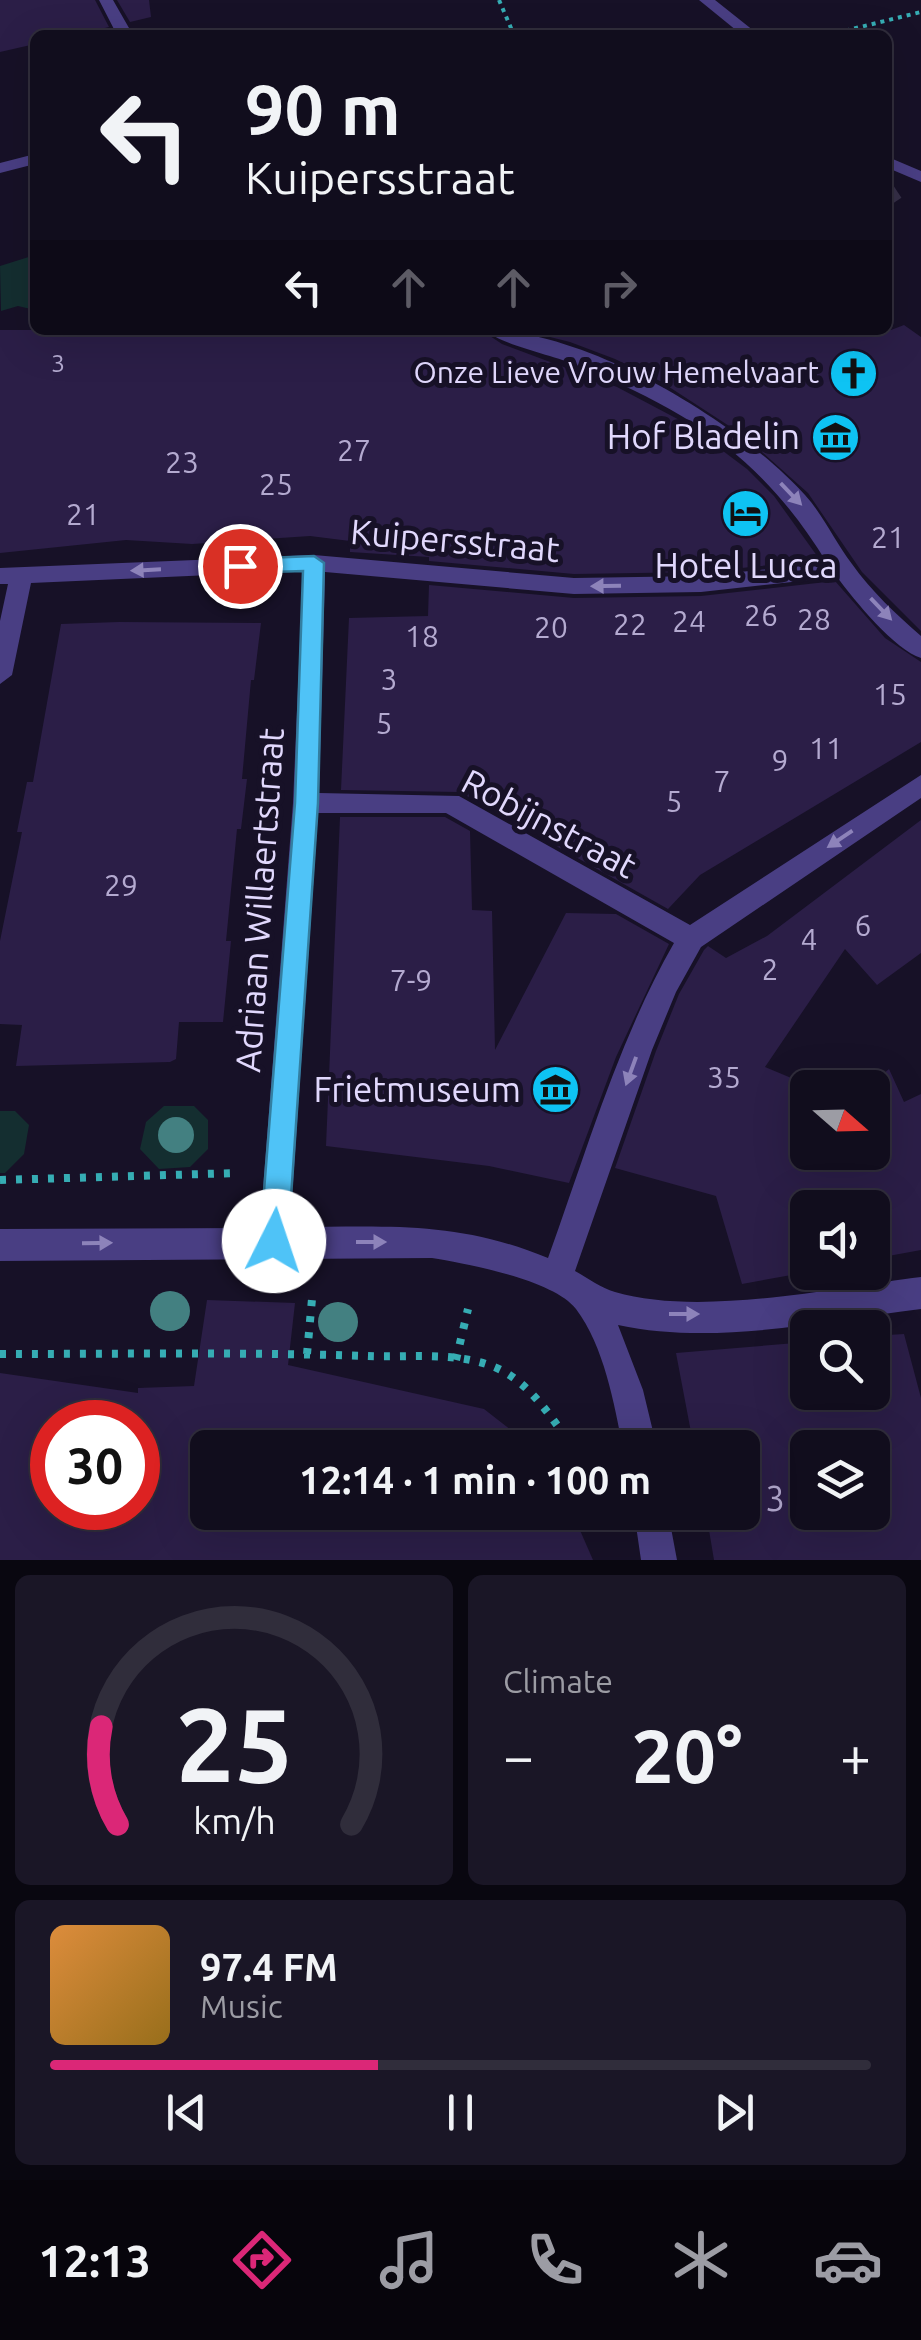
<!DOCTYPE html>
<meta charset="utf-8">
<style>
body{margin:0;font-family:Ubuntu,sans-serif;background:#1a1626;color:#f1f3f6;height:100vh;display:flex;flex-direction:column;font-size:38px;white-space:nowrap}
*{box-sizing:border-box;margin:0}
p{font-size:32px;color:#9c9ca4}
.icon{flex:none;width:55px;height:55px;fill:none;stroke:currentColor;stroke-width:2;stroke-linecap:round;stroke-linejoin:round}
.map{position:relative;height:1560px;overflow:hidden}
.side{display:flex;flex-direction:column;gap:15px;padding:15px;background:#090710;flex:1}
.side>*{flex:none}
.guide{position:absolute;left:30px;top:30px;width:862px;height:305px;border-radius:15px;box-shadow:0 10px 40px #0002,0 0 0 2px #302d3b;background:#110d1d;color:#f1f3f6;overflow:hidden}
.needle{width:65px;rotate:110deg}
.buttons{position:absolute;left:790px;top:1070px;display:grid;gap:20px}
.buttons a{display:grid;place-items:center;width:100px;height:100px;border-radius:15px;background:#110d1d;box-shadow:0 10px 40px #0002,0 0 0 2px #302d3b;font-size:50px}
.speed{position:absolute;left:30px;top:1400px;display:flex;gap:20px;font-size:50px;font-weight:700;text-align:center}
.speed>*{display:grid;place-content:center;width:130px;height:130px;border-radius:50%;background:#110d1d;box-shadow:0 10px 40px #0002,0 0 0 2px #302d3b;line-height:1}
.speed .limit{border:15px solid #d22;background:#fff;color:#111}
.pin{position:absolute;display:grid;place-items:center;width:85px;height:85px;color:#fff;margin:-42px;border:5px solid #fff;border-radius:50%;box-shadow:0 2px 10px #0007}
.me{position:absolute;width:110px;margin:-55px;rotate:4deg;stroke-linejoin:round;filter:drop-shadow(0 0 8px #0008)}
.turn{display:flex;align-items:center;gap:35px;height:210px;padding:0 50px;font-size:45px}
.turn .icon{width:130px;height:130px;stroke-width:2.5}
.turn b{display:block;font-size:70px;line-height:85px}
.lanes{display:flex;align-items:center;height:95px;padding:0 50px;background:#0003;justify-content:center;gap:50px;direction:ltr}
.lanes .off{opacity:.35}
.big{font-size:75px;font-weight:600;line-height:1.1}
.side .tile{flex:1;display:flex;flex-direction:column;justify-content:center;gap:15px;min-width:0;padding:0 35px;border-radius:15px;background:#1a1626}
.side .dial{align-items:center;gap:0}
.dial svg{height:260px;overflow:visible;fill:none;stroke:#302d3b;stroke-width:7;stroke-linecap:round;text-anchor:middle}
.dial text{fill:#f1f3f6;stroke:none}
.song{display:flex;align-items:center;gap:30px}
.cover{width:120px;height:120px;border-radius:15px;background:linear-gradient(135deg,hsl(30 70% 55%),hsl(40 70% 35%))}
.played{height:10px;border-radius:5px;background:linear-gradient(90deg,#db2777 40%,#302d3b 40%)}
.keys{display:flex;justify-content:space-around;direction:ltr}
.heat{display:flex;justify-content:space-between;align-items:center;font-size:55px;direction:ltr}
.side .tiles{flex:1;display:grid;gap:15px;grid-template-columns:1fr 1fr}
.tile:last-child{grid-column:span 2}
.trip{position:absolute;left:190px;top:1430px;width:570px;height:100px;border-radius:15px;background:#110d1d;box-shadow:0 10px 40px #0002,0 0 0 2px #302d3b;font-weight:600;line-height:100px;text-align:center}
.tab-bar{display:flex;height:160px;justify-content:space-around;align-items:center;background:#07050c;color:#9c9ca4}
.tab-bar .icon{width:70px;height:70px}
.tab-bar .active{color:#db2777}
.tab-bar b{font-size:45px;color:#f1f3f6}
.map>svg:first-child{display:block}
.green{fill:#142e30}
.building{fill:#2b1e47;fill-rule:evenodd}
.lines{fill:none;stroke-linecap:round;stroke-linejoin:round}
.minor-tunnel{stroke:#352f47;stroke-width:16;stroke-dasharray:16 9;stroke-linecap:butt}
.path-far2{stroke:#36adb4;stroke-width:4;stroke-dasharray:4 5;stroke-linecap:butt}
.path-far1{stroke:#36adb4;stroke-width:5;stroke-dasharray:4 6;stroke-linecap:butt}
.path{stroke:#36adb4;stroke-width:8;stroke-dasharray:6 10;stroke-linecap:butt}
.minor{fill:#493e83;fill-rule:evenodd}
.tree{fill:#438081}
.oneway{fill:#8d83ba}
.route{fill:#4fc3f7;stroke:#337fa1;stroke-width:2.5}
.labels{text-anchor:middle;stroke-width:10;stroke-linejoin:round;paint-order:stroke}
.far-number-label{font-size:25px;fill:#b4aad0}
.far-poi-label{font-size:30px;fill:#e1d8fd;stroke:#171127;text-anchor:end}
.number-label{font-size:30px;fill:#b4aad0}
.poi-label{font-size:35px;fill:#e1d8fd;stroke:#171127;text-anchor:end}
.street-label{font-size:35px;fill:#e1d8fd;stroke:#171127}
.near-number-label{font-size:35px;fill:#b4aad0}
</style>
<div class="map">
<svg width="921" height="1560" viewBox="0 0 921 1560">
<rect width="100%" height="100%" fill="#171127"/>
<!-- green -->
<path class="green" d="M 35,255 L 35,310 L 18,306 L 1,311 L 0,266 Z
M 164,1106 L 194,1106 L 208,1120 L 208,1149 L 190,1167 L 159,1169 L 140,1149 L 146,1122 Z
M 0,1111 L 15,1111 L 29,1125 L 24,1154 L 5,1173 L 0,1173 Z"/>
<!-- building -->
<path class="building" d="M 0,0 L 95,0 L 109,27 L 75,35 L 35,35 L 35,44 L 0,52 Z
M 117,0 L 149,0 L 151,17 L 130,22 Z
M 904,325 L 921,337 L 921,631 L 862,572 L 808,493 L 743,435 L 660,381 L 615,359 L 570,342 L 522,330 L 891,330 Z
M 0,330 L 481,330 L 502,344 L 617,387 L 687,424 L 747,469 L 774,496 L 820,560 L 701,572 L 574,574 L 429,561 L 429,557 L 350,552 L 350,541 L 310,536 L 192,544 L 126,540 L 0,553 Z
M 835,581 L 885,638 L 921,662 L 921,742 L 700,875 L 668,909 L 558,847 L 468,788 L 469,797 L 459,792 L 341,790 L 349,618 L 428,616 L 429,585 L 574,598 L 701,596 Z
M 119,622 L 261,623 L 254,680 L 251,680 L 242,779 L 247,779 L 241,829 L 237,829 L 226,941 L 231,941 L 223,1022 L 179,1022 L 176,1059 L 170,1062 L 16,1066 L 22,1025 L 0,1024 L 0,941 L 22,832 L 17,832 L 27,782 L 33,782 L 61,624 Z
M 340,817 L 445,817 L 470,831 L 472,910 L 492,911 L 495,1050 L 566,913 L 616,914 L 669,944 L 616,1057 L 569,1183 L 489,1166 L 326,1146 Z
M 921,820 L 921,953 L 877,985 L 845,949 L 765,1067 L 808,1085 L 808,1152 L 872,1152 L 872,1088 L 867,1088 L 889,1069 L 904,1102 L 921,1094 L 921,1250 L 872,1259 L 872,1208 L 808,1208 L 808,1272 L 742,1284 L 716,1196 L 615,1168 L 656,1051 L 679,994 L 704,950 L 708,946 L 726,958 L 767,936 Z
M 207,1300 L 295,1303 L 288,1365 L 484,1409 L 534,1448 L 208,1448 L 208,1512 L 572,1512 L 593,1560 L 0,1560 L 0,1373 L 138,1393 L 138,1388 L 194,1386 ZM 52,1422 L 138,1422 L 138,1508 L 52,1508 Z
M 904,1334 L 921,1398 L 921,1560 L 714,1560 L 706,1512 L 742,1512 L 742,1448 L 694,1448 L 676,1353 L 808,1342 L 808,1392 L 872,1392 L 872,1336 ZM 808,1448 L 872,1448 L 872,1512 L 808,1512 Z"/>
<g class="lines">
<!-- minor-tunnel -->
<path class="minor-tunnel" d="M 888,197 L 897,191"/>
<!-- path-far2 -->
<path class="path-far2" d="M 499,0 L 514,35
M 828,35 L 921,12"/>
<!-- path-far1 -->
<path class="path-far1" d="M 35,285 L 35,293
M 30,308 L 35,307"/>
<!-- path -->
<path class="path" d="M 0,1180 L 237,1173
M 0,1354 C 122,1354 245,1352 367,1356 C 410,1358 463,1350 503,1371 C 532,1387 551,1417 570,1443 L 595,1438
M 307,1354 L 312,1299
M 456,1360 L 468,1309"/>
<!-- minor -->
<path class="minor" d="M 99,0 L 113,0 L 133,35 L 117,35 Z
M 699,0 L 715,0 L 759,35 L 742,35 Z
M 35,154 L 35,164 L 0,173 L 0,163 Z
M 888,157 L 921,171 L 921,182 L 888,168 Z
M 485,330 C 587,330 738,421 805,495 C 824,516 835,542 852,564 C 871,591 896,614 921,636 L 921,658 C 895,650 854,600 837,577 L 701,592 L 574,594 L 325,572 L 319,793 L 459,796 L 690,925 L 921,775 L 921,798 L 701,947 L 676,992 L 652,1050 L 575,1271 C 588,1278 601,1288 615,1292 C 700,1317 833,1288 921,1277 L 921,1309 C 823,1321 716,1346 618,1325 L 643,1390 L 657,1448 L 623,1448 C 614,1403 604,1346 576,1309 C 554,1280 468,1264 432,1258 L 0,1261 L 0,1229 L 260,1228 L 293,803 L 303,571 L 31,583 L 12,675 L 0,684 L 0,621 L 8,584 L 0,584 L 0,568 L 314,555 L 574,578 L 701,576 L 827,563 C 762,457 691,412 578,366 C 554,355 503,346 485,330 ZM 318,813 L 446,813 L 674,943 C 618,1041 586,1153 548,1258 C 456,1220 386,1227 290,1227 Z
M 634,1512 L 668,1512 L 677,1560 L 641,1560 Z"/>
</g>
<!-- trees -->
<g class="tree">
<circle cx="176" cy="1135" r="18"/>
<circle cx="170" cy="1311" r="20"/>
<circle cx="338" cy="1322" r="20"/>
</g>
<!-- one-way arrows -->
<defs><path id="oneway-solid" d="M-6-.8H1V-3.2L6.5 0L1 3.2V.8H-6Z" transform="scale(2.5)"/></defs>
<g class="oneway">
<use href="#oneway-solid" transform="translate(791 494) rotate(46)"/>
<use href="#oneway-solid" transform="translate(146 570) rotate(177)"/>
<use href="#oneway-solid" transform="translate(606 586) rotate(179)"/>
<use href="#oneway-solid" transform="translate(881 609) rotate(46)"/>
<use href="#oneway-solid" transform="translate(840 839) rotate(146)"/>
<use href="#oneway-solid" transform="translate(631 1071) rotate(110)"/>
<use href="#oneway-solid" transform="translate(371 1242)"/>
<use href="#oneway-solid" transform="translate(97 1243) rotate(-1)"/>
<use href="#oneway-solid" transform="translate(684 1314)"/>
</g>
<!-- route -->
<path class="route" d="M 314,556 L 324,563 L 318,803 L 288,1241 L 284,1251 L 274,1255 L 264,1251 L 260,1241 L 295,803 L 303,571 L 240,573 L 230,566 L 240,559 Z"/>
<!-- icons -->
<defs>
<symbol id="church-disc" viewBox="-11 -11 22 22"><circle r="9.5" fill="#0ec3f3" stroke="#171127"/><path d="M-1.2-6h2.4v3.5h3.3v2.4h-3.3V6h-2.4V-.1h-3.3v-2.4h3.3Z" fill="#111"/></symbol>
<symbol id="museum-disc" viewBox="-11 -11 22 22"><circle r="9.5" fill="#0ec3f3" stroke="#171127"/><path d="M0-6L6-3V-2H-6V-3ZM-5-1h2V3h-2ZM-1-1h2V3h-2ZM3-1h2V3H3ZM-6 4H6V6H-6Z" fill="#111"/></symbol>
<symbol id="hotel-disc" viewBox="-11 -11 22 22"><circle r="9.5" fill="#0ec3f3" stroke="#171127"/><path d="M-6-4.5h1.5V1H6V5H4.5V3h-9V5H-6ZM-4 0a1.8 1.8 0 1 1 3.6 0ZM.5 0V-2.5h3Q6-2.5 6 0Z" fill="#111"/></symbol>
</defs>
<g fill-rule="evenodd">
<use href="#church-disc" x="826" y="346" width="55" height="55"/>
<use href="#museum-disc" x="808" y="410" width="55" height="55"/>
<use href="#hotel-disc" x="718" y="486" width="55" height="55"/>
<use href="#museum-disc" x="528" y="1062" width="55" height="55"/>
</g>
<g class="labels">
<!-- far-number labels -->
<g class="far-number-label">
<text x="58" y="372">3</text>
</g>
<!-- far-poi labels -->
<g class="far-poi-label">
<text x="819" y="383">Onze Lieve Vrouw Hemelvaart</text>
</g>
<!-- number labels -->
<g class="number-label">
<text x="354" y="461">27</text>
<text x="182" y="473">23</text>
<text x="276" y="495">25</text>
<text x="83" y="525">21</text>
<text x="888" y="548">21</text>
<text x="761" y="626">26</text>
<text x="814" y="630">28</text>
<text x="689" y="632">24</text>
<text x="630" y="635">22</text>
<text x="551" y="638">20</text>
<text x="422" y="647">18</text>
<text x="389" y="690">3</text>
<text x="890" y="705">15</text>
<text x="384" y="734">5</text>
<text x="826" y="759">11</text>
<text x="780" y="771">9</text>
<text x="722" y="792">7</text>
<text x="674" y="812">5</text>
<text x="121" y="896">29</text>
<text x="863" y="936">6</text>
<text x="809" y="950">4</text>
<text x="770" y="980">2</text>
<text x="411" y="991">7-9</text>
<text x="724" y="1088">35</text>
</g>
<!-- poi labels -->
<g class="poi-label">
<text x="800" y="449">Hof Bladelin</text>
<text x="746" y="578" text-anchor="middle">Hotel Lucca</text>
<text x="521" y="1102">Frietmuseum</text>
</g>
<!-- street labels -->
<g class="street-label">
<text transform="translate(455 541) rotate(5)" y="12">Kuipersstraat</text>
<text transform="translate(549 824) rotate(28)" y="12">Robijnstraat</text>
<text transform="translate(260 900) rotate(-86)" y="12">Adriaan Willaertstraat</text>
</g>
<!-- near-number labels -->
<g class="near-number-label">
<text x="775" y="1511">3</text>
</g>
</g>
</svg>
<div class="buttons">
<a><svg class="needle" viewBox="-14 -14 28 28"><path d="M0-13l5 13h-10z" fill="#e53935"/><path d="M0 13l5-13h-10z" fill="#9c9ca4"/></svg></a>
<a><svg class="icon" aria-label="sound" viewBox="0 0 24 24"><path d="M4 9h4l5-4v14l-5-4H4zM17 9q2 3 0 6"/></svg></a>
<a><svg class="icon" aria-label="search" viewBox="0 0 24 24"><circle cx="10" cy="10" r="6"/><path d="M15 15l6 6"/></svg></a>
<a><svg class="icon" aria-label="layers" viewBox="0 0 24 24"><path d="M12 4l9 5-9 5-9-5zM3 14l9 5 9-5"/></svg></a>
</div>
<div class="speed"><div class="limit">30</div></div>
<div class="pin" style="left:240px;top:566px;background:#d93025"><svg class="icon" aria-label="arrive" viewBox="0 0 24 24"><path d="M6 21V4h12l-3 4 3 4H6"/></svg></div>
<svg class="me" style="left:274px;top:1241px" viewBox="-20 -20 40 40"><circle r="19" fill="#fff"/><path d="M0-13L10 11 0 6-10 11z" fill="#4fc3f7"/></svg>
<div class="trip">12:14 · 1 min · 100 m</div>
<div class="guide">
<div class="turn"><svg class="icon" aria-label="left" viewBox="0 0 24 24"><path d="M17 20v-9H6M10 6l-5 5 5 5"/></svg><div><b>90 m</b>Kuipersstraat</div></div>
<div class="lanes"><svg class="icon" aria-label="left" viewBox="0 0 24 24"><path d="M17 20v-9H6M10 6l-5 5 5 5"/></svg><svg class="icon off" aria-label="ahead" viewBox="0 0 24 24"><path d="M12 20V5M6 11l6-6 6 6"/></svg><svg class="icon off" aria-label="ahead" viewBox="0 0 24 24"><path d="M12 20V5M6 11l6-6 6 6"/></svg><svg class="icon off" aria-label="right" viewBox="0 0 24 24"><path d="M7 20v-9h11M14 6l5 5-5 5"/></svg></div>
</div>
</div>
<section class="side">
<div class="tiles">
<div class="tile dial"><svg viewBox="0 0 100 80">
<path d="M14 69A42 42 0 1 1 86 69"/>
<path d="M14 69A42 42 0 0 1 9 39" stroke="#db2777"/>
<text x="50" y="56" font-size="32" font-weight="700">25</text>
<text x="50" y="72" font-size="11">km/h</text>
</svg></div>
<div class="tile"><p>Climate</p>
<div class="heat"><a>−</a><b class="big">20°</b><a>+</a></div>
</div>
<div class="tile">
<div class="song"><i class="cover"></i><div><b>97.4 FM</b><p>Music</p></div></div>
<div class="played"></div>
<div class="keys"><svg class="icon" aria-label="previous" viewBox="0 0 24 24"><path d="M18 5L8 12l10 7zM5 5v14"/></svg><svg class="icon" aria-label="pause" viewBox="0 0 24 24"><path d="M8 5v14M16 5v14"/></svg><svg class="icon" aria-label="next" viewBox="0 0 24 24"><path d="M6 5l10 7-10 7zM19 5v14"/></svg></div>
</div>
</div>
</section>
<nav class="tab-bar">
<b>12:13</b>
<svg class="icon active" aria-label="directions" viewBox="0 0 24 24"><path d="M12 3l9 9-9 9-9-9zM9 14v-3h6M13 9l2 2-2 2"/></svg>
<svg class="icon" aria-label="music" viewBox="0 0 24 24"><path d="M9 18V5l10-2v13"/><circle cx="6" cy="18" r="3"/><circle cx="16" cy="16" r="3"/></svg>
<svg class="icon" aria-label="phone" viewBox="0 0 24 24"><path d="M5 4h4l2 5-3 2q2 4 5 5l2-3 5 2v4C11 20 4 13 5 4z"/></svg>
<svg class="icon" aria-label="climate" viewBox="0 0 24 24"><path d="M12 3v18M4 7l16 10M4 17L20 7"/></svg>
<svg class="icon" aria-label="car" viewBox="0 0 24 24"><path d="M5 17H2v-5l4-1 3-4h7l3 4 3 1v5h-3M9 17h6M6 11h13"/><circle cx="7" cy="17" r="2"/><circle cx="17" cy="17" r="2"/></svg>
</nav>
